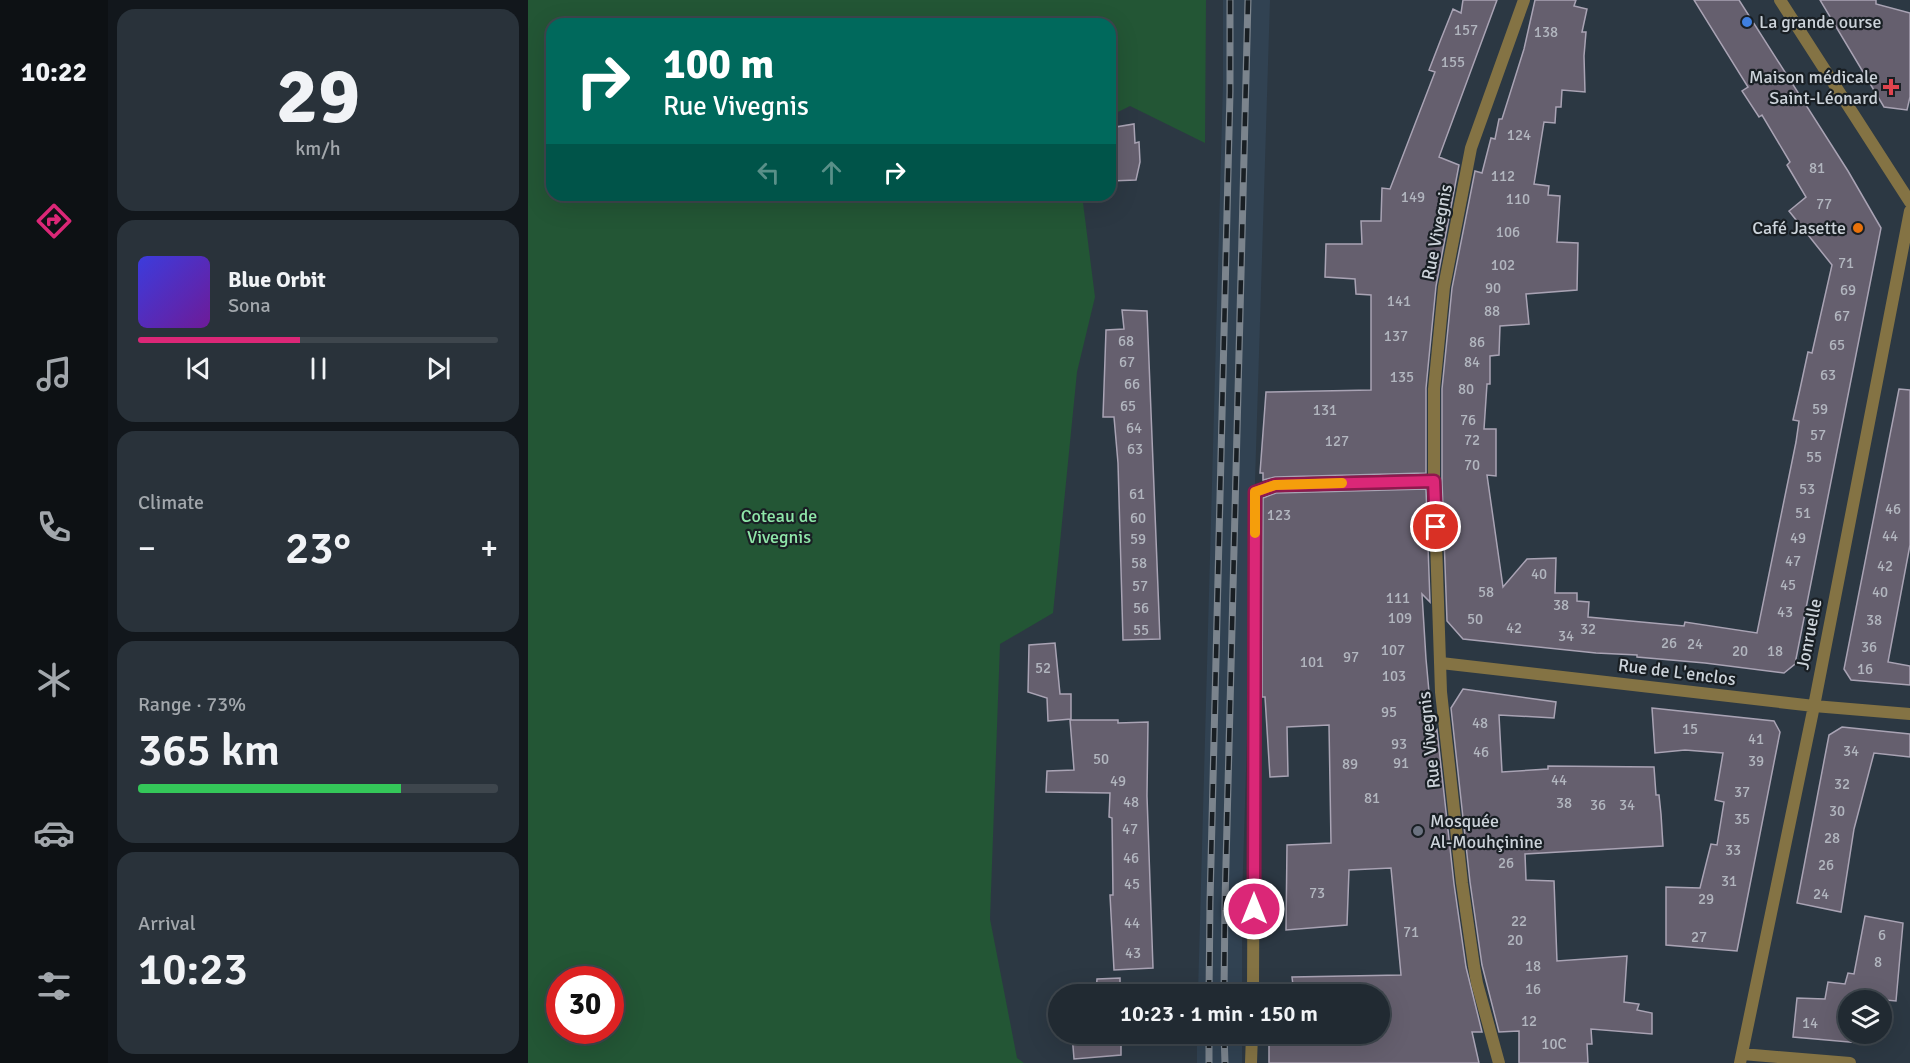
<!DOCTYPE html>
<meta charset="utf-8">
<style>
body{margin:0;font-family:Signika,sans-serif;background:#29323a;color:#f1f3f6;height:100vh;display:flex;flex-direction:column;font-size:22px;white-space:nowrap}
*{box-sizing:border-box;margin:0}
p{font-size:20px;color:#a2a7ac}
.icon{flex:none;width:33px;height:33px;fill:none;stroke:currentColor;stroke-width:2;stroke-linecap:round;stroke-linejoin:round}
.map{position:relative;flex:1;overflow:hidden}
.panel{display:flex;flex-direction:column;gap:9px;padding:9px;background:#12171c;width:420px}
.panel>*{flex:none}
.guide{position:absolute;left:18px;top:18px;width:570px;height:183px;border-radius:18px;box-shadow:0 6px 24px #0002,0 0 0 2px #3e464d;background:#00695c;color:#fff;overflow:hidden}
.buttons{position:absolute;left:1310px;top:990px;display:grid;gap:12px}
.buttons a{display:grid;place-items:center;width:54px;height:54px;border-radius:50%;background:#212a32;box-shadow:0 6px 24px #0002,0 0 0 2px #3e464d;font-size:30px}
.speed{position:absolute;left:18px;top:966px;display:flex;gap:12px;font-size:30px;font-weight:700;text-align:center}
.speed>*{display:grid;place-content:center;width:78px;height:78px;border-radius:50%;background:#212a32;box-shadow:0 6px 24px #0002,0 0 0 2px #3e464d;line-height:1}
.speed .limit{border:9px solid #d22;background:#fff;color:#111}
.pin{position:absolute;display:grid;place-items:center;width:51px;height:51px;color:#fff;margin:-26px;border:3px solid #fff;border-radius:50%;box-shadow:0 2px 6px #0007}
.me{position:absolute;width:66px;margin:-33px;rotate:0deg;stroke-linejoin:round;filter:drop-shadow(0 0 4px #0008)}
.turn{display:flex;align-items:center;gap:21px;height:126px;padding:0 18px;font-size:27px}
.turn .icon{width:78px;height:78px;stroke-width:2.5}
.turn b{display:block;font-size:42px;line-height:51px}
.lanes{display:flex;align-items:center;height:57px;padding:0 18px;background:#0003;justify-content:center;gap:30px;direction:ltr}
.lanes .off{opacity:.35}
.big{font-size:45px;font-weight:600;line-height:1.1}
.panel .widget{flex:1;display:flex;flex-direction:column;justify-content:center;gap:9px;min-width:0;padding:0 21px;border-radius:18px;background:#29323a}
.panel .dial{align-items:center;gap:0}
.dial b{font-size:78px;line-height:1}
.song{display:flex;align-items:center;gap:18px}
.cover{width:72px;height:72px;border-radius:9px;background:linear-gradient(135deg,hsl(240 70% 55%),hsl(280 70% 35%))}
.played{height:6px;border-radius:3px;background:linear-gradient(90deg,#db2777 45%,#3e464d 45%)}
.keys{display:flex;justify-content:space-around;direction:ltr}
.heat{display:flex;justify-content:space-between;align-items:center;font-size:33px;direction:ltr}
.charge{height:9px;border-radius:4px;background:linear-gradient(90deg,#34c759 73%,#3e464d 0)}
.trip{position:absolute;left:520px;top:984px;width:342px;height:60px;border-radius:30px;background:#212a32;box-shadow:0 6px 24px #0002,0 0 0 2px #3e464d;font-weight:600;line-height:60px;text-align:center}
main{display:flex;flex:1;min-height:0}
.tab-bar{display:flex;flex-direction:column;width:108px;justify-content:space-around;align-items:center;background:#0d1114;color:#a2a7ac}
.tab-bar .icon{width:42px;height:42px}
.tab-bar .on{color:#db2777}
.tab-bar b{font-size:27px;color:#f1f3f6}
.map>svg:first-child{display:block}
.built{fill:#314252}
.green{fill:#235635;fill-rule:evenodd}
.building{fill:#655f6e;stroke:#a9a3b4;stroke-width:1.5}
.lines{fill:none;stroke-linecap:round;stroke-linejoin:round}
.street{stroke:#847344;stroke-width:12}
.rail-casing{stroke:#7b848d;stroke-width:7}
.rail{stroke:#191f24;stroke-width:4.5;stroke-dasharray:14;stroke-linecap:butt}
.route-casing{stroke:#8e194d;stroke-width:15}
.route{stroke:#db2777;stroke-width:10}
.slow{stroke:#f59e0b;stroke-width:10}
.shop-dot{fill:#3f7fe0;stroke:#191f24;stroke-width:2}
.health-dot{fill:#e0444e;stroke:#191f24;stroke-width:2}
.food-dot{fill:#e8710a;stroke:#191f24;stroke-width:2}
.worship-dot{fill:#6b7280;stroke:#191f24;stroke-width:2}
.labels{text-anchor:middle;stroke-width:4.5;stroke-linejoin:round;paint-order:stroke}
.number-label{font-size:15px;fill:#b2b6bf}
.poi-label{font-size:18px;fill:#ccd3da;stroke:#191f24;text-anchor:start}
.street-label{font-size:18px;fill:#ccd3da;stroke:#191f24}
.park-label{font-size:18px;fill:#8fe7a9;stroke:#191f24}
</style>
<main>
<nav class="tab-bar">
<b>10:22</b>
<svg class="icon on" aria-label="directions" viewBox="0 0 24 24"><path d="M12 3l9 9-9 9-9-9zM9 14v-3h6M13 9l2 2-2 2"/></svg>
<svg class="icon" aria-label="music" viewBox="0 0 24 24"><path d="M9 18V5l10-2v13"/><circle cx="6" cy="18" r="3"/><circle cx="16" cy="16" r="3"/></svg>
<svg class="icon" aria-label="phone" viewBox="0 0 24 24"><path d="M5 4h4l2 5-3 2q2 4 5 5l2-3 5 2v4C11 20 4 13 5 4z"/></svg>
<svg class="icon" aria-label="climate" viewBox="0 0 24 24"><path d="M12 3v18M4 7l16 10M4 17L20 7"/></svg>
<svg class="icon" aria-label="car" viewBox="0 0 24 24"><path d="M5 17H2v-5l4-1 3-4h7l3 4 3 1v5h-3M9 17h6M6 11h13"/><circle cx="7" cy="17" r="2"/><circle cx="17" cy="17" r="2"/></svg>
<svg class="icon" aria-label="filters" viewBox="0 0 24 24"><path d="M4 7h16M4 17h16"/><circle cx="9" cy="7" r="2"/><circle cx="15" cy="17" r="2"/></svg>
</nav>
<section class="panel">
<div class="widget dial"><b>29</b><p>km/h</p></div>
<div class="widget">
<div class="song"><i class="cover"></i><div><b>Blue Orbit</b><p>Sona</p></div></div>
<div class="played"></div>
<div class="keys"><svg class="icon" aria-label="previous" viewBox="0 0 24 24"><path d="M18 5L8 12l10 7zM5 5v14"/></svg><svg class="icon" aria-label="pause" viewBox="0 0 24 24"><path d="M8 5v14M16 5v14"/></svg><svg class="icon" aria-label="next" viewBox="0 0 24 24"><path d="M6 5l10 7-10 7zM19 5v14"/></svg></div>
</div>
<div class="widget"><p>Climate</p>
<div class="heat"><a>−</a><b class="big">23°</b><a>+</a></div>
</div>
<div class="widget"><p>Range · 73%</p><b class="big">365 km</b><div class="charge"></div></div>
<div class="widget"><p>Arrival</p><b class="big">10:23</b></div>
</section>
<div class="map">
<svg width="1382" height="1063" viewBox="0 0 1382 1063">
<rect width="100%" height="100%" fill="#2c3843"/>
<!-- built -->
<path class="built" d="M 695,0 L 742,0 L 714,900 L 714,994 L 670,994 L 695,83 Z
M 669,1034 L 714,1034 L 714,1063 L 669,1063 Z"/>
<!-- green -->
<path class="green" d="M 0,0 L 678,0 L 677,143 L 602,106 L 582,116 L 582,24 L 24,24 L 24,195 L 554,195 L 567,297 L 549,372 L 525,613 L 472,644 L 462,919 L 489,1058 L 496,1063 L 0,1063 ZM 32,980 L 82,980 L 82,1030 L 32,1030 Z"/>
<!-- building -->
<path class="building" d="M 935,0 L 969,0 L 911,157 L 931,165 L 908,286 L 898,388 L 898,473 L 747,477 L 735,480 L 735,473 L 732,473 L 738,392 L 843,390 L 843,295 L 828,294 L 827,279 L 797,277 L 798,244 L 834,244 L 833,221 L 853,221 L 854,188 L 862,189 L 907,72 L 901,70 L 913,39 L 925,9 L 933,13 Z
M 1007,0 L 1048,0 L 1046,6 L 1059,9 L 1054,32 L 1058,32 L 1056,56 L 1057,92 L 1034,90 L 1033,107 L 1028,107 L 1027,123 L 1016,122 L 1006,184 L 1021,186 L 1020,195 L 1032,196 L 1029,242 L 1050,243 L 1049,290 L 998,294 L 1001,324 L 972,326 L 971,355 L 962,356 L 962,384 L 959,384 L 956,429 L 968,429 L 968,476 L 959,475 L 975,587 L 999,559 L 1028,558 L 1027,593 L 1049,593 L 1049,601 L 1061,602 L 1060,617 L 1156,626 L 1157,622 L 1229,633 L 1268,442 L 1271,421 L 1265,420 L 1272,389 L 1280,352 L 1284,353 L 1304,265 L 1261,211 L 1278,197 L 1259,165 L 1262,162 L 1234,115 L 1231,117 L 1214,91 L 1220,87 L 1166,0 L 1211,0 L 1320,171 L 1353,228 L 1267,664 L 1256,673 L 1177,663 L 1109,657 L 1109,655 L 1068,653 L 935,639 L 919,621 L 914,481 L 914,389 L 924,288 L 947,171 L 954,173 L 963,138 L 967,139 L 971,119 L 974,119 L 996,49 Z
M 1292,0 L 1348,0 L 1348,4 L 1382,13 L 1382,97 L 1379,110 L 1356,107 Z
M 606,124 L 607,143 L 611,142 L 612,162 L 608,180 L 582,181 L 582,128 Z
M 594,310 L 619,311 L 632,639 L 595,640 L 590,463 L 586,417 L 575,417 L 578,330 L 596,329 Z
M 1371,389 L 1382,390 L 1382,545 L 1360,662 L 1382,666 L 1382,685 L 1323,680 L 1316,669 Z
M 898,489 L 902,602 L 894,594 L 898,659 L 905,735 L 909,730 L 926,884 L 938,967 L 954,1032 L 944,1032 L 951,1063 L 741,1063 L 741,1037 L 772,1036 L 771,1034 L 852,1034 L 852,994 L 766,994 L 764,977 L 873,975 L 863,868 L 821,870 L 819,925 L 758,930 L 759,845 L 803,843 L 801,725 L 759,727 L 760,776 L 742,777 L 737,697 L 734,697 L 735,498 L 748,493 Z
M 527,643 L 532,694 L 543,694 L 543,719 L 520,721 L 519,698 L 500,692 L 501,645 Z
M 935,689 L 1028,702 L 1026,718 L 971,715 L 974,772 L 1020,769 L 1020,766 L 1126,767 L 1128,795 L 1131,795 L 1133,814 L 1135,846 L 997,854 L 998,880 L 1026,881 L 1029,961 L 1099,956 L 1096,1002 L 1111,1004 L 1109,1010 L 1124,1013 L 1124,1034 L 1063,1029 L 1064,1044 L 1059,1044 L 1060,1063 L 991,1063 L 991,1031 L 971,1032 L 954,965 L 942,882 L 923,708 Z
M 1124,708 L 1246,721 L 1252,732 L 1209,951 L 1138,945 L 1138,887 L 1172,888 L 1183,844 L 1189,845 L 1196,802 L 1187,800 L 1195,753 L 1157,750 L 1127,753 Z
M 542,720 L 590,720 L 590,723 L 620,722 L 619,796 L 625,968 L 586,970 L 582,895 L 585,895 L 584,818 L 581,817 L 582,793 L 518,792 L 519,771 L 546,770 Z
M 1314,727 L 1382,734 L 1382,757 L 1346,753 L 1326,829 L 1313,912 L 1269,903 L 1301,735 Z
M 1337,916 L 1375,923 L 1368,1001 L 1337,998 L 1337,1000 L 1320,1000 L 1320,1034 L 1333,1034 L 1332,1043 L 1265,1037 L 1269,998 L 1297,999 L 1300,982 L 1317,984 L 1320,973 L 1326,974 Z
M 592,978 L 592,994 L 568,994 L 569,979 Z
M 544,1034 L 593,1034 L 593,1055 L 546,1059 Z"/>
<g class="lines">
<!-- street -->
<path class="street" d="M 1252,0 L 1382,202
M 913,663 L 1286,706 L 1382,714
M 725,994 L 727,492 L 747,485 L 906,481
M 1214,1054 L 1322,1063
M 723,1063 L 724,1034
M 971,1063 L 949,983 L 946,966 L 934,883 L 913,692 L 906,481 L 906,389 L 916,287 L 943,148 L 996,0
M 1212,1063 L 1286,706 L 1382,211"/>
<defs>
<path id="rail" d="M 681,994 L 682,902 L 702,92 L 702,0
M 696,994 L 697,903 L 720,0
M 681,1034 L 681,1063
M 696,1034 L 697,1063"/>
</defs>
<!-- rail casing -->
<use href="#rail" class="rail-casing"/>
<!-- rail -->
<use href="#rail" class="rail"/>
</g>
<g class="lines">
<defs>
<path id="route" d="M 726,909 L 727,492 L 747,485 L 906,481 L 908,527"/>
</defs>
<!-- route casing -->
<use href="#route" class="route-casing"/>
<!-- route -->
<use href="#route" class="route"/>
<!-- slow -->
<path class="slow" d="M 727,533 L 727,492 L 747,485 L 814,483"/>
</g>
<!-- markers -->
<circle class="shop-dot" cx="1219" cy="22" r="6"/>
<path class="health-dot" d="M1360 78h6v6h6v6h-6v6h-6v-6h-6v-6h6z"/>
<circle class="food-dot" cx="1330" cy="228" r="6"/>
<circle class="worship-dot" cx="890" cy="831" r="6"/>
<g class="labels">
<!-- number labels -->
<g class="number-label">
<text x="938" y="35">157</text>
<text x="1018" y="37">138</text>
<text x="925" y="67">155</text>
<text x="991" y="140">124</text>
<text x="1289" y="173">81</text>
<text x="975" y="181">112</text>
<text x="885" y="202">149</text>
<text x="990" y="204">110</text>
<text x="1296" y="209">77</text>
<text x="980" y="237">106</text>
<text x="1318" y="268">71</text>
<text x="975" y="270">102</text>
<text x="965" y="293">90</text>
<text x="1320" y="295">69</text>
<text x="871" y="306">141</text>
<text x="964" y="316">88</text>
<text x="1314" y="321">67</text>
<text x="868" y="341">137</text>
<text x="598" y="346">68</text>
<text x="949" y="347">86</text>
<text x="1309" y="350">65</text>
<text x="599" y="367">67</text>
<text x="944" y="367">84</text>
<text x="1300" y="380">63</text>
<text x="874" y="382">135</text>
<text x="604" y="389">66</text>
<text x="938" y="394">80</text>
<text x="600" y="411">65</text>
<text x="1292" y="414">59</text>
<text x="797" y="415">131</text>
<text x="940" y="425">76</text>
<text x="606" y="433">64</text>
<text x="1290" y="440">57</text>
<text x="944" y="445">72</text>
<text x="809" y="446">127</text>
<text x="607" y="454">63</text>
<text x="1286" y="462">55</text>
<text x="944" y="470">70</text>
<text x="1279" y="494">53</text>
<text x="609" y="499">61</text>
<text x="1365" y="514">46</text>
<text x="1275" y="518">51</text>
<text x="751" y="520">123</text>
<text x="610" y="523">60</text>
<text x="1362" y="541">44</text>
<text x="1270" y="543">49</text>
<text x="610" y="544">59</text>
<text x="1265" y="566">47</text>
<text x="611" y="568">58</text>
<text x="1357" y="571">42</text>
<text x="1011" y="579">40</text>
<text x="1260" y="590">45</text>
<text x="612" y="591">57</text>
<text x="958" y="597">58</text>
<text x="1352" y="597">40</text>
<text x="870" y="603">111</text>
<text x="1033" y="610">38</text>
<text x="613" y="613">56</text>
<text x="1257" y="617">43</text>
<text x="872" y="623">109</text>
<text x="947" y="624">50</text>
<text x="1346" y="625">38</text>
<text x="986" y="633">42</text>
<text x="1060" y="634">32</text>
<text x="613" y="635">55</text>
<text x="1038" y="641">34</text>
<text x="1141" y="648">26</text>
<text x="1167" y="649">24</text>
<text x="1341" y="652">36</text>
<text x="865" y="655">107</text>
<text x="1212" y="656">20</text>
<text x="1247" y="656">18</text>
<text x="823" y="662">97</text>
<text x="784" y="667">101</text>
<text x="515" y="673">52</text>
<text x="1337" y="674">16</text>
<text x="866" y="681">103</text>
<text x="861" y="717">95</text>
<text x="952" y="728">48</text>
<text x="1162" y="734">15</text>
<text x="1228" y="744">41</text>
<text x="871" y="749">93</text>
<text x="1323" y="756">34</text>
<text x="953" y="757">46</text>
<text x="573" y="764">50</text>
<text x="1228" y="766">39</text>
<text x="873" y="768">91</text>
<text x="822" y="769">89</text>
<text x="1031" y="785">44</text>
<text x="590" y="786">49</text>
<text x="1314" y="789">32</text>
<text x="1214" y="797">37</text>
<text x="844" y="803">81</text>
<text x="603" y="807">48</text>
<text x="1036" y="808">38</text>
<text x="1070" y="810">36</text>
<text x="1099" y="810">34</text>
<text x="1309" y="816">30</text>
<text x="1214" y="824">35</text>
<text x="602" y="834">47</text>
<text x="1304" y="843">28</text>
<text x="1205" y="855">33</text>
<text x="603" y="863">46</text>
<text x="978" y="868">26</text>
<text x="1298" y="870">26</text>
<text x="1201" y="886">31</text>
<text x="604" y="889">45</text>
<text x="789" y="898">73</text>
<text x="1293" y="899">24</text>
<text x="1178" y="904">29</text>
<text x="991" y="926">22</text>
<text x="604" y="928">44</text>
<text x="883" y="937">71</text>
<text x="1354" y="940">6</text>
<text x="1171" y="942">27</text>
<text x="987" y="945">20</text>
<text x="605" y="958">43</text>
<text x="1350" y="967">8</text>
<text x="1005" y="971">18</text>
<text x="1005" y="994">16</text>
<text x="1001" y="1026">12</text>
<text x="1282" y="1028">14</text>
<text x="1026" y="1049">10C</text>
</g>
<!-- poi labels -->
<g class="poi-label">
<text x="1231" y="28">La grande ourse</text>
<text x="1350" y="83" text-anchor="end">Maison médicale<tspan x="1350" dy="21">Saint-Léonard</tspan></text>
<text x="1318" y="234" text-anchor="end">Café Jasette</text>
<text x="902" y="827">Mosquée<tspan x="902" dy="21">Al-Mouhçinine</tspan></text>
</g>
<!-- street labels -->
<g class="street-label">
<text transform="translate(909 232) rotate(-79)" y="6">Rue Vivegnis</text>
<text transform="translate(1281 634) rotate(-79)" y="6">Jonruelle</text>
<text transform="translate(1149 672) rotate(7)" y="6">Rue de L'enclos</text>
<text transform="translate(901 740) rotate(-96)" y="6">Rue Vivegnis</text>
</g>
<!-- park labels -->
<g class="park-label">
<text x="251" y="522">Coteau de<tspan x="251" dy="21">Vivegnis</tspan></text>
</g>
</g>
</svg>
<div class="buttons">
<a><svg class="icon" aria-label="layers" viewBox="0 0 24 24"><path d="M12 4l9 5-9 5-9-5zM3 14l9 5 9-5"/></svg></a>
</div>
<div class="speed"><div class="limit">30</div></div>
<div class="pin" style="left:908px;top:527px;background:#d93025"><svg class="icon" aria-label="arrive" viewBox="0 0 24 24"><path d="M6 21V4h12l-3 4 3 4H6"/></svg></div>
<svg class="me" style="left:726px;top:909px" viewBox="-20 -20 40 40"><circle r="17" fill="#db2777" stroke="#fff" stroke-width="3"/><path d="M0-11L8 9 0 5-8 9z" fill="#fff"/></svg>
<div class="trip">10:23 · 1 min · 150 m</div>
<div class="guide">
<div class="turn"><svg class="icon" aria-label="right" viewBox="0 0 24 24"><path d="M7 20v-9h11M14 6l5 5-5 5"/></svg><div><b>100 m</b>Rue Vivegnis</div></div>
<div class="lanes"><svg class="icon off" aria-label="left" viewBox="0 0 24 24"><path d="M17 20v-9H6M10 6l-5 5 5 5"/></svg><svg class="icon off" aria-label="ahead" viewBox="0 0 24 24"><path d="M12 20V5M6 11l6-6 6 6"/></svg><svg class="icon" aria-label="right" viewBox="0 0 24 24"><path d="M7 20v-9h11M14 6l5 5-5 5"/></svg></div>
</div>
</div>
</main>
